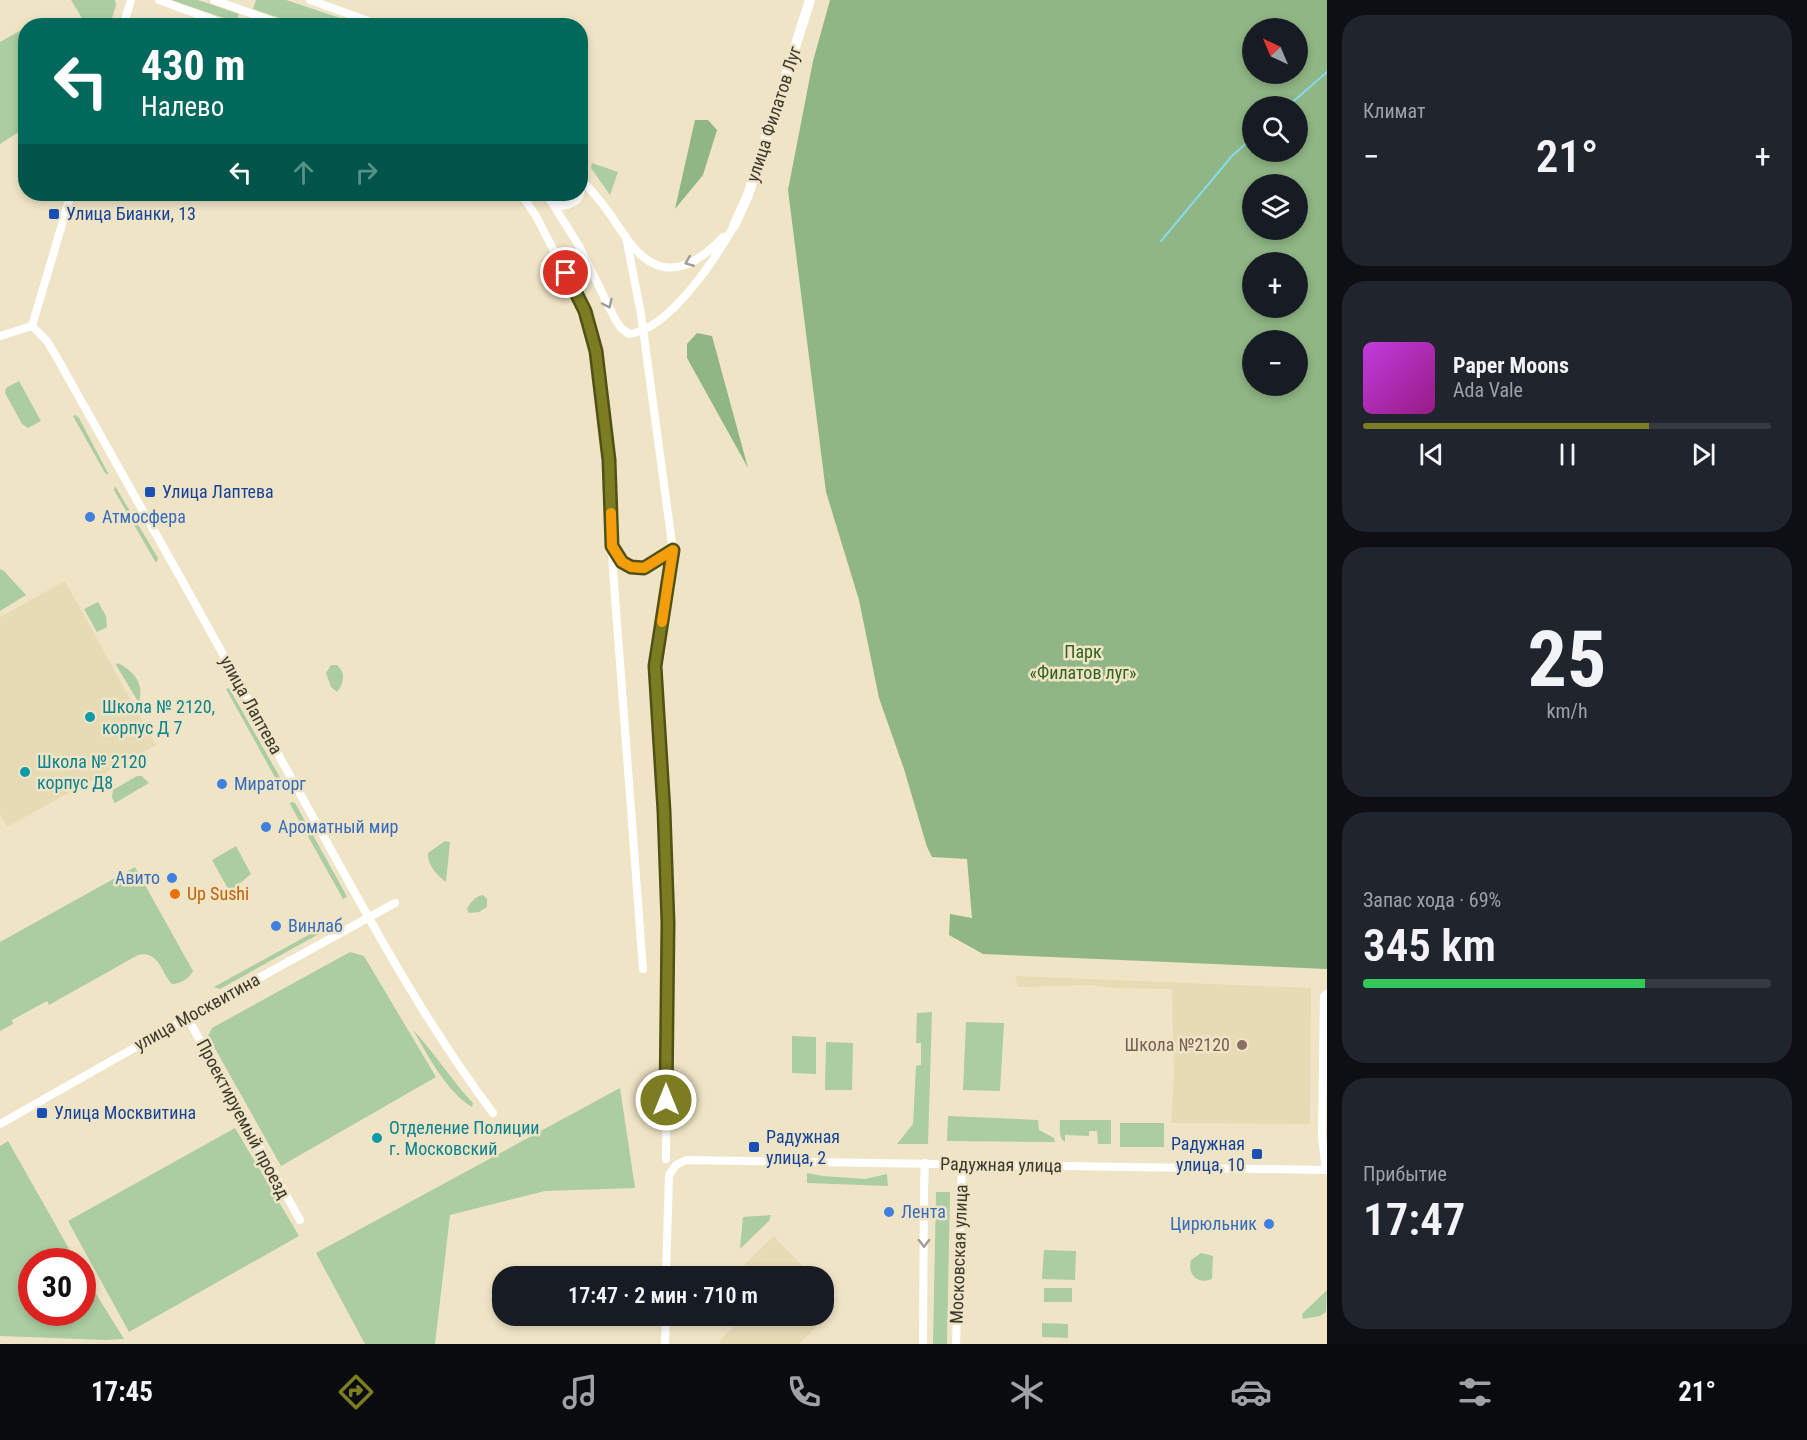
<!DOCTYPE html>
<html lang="ru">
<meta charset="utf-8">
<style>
body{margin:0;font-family:"Roboto Condensed",sans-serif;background:#20242c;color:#f1f3f6;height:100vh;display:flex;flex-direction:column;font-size:22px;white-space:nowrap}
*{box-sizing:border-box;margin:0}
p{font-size:20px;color:#9ea1a6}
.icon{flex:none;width:33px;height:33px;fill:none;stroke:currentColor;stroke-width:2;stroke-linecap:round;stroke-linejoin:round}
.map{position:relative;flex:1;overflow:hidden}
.panel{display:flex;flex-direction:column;gap:15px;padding:15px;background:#0d0f14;width:480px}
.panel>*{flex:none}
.hud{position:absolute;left:18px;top:18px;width:570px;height:183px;border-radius:24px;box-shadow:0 3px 9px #0003;background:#00695c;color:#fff;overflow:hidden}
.needle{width:39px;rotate:316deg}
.controls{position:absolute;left:1242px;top:18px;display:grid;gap:12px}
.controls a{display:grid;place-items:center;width:66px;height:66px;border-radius:50%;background:#171b24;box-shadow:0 3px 9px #0003;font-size:30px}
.speed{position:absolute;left:18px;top:1248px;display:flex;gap:12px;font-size:30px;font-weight:700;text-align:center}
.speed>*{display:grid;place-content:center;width:78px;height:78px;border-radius:50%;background:#171b24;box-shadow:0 3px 9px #0003;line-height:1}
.speed .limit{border:9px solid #d22;background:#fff;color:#111}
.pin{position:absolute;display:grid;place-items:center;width:51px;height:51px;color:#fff;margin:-26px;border:3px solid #fff;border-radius:50%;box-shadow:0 2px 6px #0007}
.me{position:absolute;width:66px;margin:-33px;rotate:0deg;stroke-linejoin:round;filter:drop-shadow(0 0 4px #0008)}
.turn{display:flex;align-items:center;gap:21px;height:126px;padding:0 24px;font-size:27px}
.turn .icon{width:78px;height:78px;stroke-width:2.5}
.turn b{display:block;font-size:42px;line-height:51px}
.lanes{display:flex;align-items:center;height:57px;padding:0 24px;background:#0003;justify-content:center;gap:30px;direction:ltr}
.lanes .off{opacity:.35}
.big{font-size:45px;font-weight:600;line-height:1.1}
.panel .widget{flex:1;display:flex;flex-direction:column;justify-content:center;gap:9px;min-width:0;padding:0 21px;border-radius:24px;background:#20242c}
.panel .dial{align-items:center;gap:0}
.dial b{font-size:78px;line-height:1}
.song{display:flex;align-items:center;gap:18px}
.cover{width:72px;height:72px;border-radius:9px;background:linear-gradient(135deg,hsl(290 70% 55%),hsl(310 70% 35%))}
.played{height:6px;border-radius:3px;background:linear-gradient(90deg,#7c7c23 70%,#363941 70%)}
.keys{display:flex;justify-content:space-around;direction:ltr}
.heat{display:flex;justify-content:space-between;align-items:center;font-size:33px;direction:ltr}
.charge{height:9px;border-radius:4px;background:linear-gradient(90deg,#34c759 69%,#363941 0)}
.trip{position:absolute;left:492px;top:1266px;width:342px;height:60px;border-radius:24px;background:#171b24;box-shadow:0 3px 9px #0003;font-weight:600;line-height:60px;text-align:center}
.dock{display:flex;height:96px;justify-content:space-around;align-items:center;background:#090b0e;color:#9ea1a6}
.dock .icon{width:42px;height:42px}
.dock .on{color:#7c7c23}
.dock b{font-size:27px;color:#f1f3f6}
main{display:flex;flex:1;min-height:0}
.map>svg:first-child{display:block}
.built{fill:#e7dbb5}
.green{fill:#abcda1}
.forest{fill:#8fb684;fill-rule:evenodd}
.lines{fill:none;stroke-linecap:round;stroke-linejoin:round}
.stream{stroke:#88d9ea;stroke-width:2}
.minor{stroke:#fff;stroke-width:8}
.tertiary{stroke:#fff;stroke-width:10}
.oneway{stroke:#9e9c96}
.route-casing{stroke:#515117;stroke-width:15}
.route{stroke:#7c7c23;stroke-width:10}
.slow{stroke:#f59e0b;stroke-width:10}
.transit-dot{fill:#1a4fb4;stroke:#efe5c6;stroke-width:2}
.shop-dot{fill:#3f7fe0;stroke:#efe5c6;stroke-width:2}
.culture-dot{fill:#0f9aa8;stroke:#efe5c6;stroke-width:2}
.food-dot{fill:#e8710a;stroke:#efe5c6;stroke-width:2}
.education-dot{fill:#8d6e63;stroke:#efe5c6;stroke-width:2}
.labels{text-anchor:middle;stroke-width:5;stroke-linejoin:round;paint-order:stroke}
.street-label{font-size:18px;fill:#3c382c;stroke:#efe5c6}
.transit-label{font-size:18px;fill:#164399;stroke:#efe5c6;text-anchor:start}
.shop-label{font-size:18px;fill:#366cbe;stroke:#efe5c6;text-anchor:start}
.park-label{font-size:18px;fill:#306320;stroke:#efe5c6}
.culture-label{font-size:18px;fill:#0d838f;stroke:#efe5c6;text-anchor:start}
.food-label{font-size:18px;fill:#c56008;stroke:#efe5c6;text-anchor:start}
.education-label{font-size:18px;fill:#785e54;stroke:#efe5c6;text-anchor:end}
</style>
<main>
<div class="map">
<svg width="1327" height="1344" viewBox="0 0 1327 1344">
<rect width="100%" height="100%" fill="#efe5c6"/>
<!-- built -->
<path class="built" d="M 65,581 L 156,745 L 7,827 L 0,814 L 0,617 Z
M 1015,976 L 1311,988 L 1310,1124 L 1171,1123 L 1174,1075 L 1172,989 L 1113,988 L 1089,985 L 1018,987 Z
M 774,1236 L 812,1276 L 746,1276 L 745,1264 Z
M 745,1316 L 822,1316 L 815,1328 L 799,1344 L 720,1344 L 720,1340 Z"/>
<!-- green -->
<path class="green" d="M 71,0 L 115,0 L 116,5 L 110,25 L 86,25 Z
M 171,0 L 198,0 L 239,14 L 236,22 Z
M 256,0 L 286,0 L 361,25 L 300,25 L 253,9 Z
M 25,28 L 25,128 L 0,144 L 0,42 Z
M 592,163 L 618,172 L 610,195 L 591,168 Z
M 19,381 L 41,421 L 28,428 L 22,424 L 5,393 L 6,388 Z
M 75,415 L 79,418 L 109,475 L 105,473 L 73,416 Z
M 115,486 L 158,558 L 156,563 L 114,490 Z
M 0,569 L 4,571 L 26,595 L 0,611 Z
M 98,602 L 106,616 L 107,627 L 97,632 L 84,609 Z
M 118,663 C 135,672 144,683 139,703 L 116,665 Z
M 331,665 L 337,665 C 346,673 344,683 337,692 L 331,687 L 326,673 Z
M 229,688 L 285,786 L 285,790 L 282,790 L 226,689 Z
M 137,776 L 142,776 L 149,783 L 115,803 L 112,798 L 113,790 Z
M 291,802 L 295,803 L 344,891 L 347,897 L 343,899 L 290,804 Z
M 445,841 L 450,842 L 446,882 C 437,875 427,865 428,853 Z
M 236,846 L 251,874 L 232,890 L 227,887 L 212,860 Z
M 135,867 L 193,971 C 190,978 180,984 172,984 C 161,973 159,950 138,955 L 49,1005 L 47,1001 L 12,1020 L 13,1024 L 0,1031 L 0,942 Z
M 483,895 L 487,899 L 487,907 L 479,912 L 469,913 L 467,909 C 470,903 475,896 483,895 Z
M 330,923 L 335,925 L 220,989 L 214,987 Z
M 350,952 L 364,956 L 436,1077 L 281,1166 L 208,1036 L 212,1028 Z
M 932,1012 L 928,1144 L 897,1144 L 913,1124 L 916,1066 L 921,1065 L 921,1043 L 916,1043 L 917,1013 Z
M 966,1022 L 1004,1023 L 1000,1091 L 963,1090 Z
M 413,1030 C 435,1053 451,1080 473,1103 L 472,1107 C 445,1090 429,1057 413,1030 Z
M 792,1036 L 816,1037 L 816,1074 L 792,1073 Z
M 826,1042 L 853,1043 L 852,1090 L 825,1090 Z
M 620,1088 L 635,1188 L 545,1191 L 450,1215 L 435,1344 L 365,1344 L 316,1253 Z
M 948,1116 L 1038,1120 L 1039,1130 L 1054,1138 L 1055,1142 L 947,1141 Z
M 1060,1120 L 1111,1120 L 1111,1144 L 1098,1144 L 1097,1131 L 1089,1131 L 1089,1136 L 1065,1135 L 1065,1142 C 1058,1138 1060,1127 1060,1120 Z
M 1120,1123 L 1164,1123 L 1164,1147 L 1120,1147 Z
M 235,1128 L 299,1236 L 129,1332 L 68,1221 Z
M 8,1141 L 76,1261 L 32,1262 L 32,1312 L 82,1312 L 83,1273 L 124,1339 L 105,1340 L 0,1336 L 0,1146 Z
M 807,1173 L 823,1176 L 865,1179 L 887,1174 L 888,1186 L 807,1183 Z
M 936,1192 L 950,1192 L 947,1344 L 933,1344 Z
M 771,1215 L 769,1221 L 740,1249 L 743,1217 Z
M 1044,1250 L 1076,1251 L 1075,1280 L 1042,1279 Z
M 1201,1253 L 1213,1256 L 1212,1279 C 1198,1285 1187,1275 1191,1260 Z
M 1044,1288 L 1072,1288 L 1072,1302 L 1044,1302 Z
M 1327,1290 L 1326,1312 L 1320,1316 L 1303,1319 L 1302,1314 Z
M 1042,1323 L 1068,1324 L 1068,1338 L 1042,1337 Z"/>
<!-- forest -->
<path class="forest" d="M 830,0 L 1327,0 L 1327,969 L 983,954 L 949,935 L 950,914 L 972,918 L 967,859 L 932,857 L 927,847 L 904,769 L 879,698 L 859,600 L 826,492 L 788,190 L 813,61 ZM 1252,28 L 1298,28 L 1298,74 L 1252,74 ZM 1252,106 L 1298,106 L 1298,152 L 1252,152 ZM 1252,184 L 1298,184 L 1298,230 L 1252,230 ZM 1252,262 L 1298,262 L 1298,308 L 1252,308 ZM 1252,340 L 1298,340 L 1298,386 L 1252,386 Z
M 695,120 L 708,120 L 717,130 L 703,175 L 675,209 Z
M 697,333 L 712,336 L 748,468 L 687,358 L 687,344 Z"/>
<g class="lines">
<!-- stream -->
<path class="stream" d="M 1288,106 L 1327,72
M 1161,241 L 1232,156 L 1252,138"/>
<!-- minor -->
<path class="minor" d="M 159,0 L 230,26
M 214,0 L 286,26
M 310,0 L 382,26
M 123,26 L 131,0
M 580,178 C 589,188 599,199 607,210 C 617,223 625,239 637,251 C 667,283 699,263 723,237
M 521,194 L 536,216 L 585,311 L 596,351 L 609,460 L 613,570 L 643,969
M 549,198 L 579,246 L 615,319 L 621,328 L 629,334 C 670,329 715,259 734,226
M 552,200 L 562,206 C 574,204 583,199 580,185
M 626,237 L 641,314 L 673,551 L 655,666 L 664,811 L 668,923 L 666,1159
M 32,326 L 47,341 L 56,356 C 138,501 219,646 299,792 C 360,901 417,1012 493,1113
M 32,326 L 71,194
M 0,336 L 32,326
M 613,547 C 633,580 647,569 673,551
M 187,1017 L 300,1220
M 0,1124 L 217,1001 L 395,903
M 1326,1170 L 1322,1137 L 1324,996 L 1327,994
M 666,1276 L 669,1175 L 676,1165 L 686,1160 L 1327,1170
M 665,1344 L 666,1316
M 923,1344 L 924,1187 L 925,1163
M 956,1344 L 962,1164"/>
<!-- tertiary -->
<path class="tertiary" d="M 734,226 L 748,195 L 810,0"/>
</g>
<!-- one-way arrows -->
<defs><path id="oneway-chevron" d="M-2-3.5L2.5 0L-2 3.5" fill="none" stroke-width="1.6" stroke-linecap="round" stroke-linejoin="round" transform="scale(1.5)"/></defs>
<g class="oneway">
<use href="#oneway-chevron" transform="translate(689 262) rotate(158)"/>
<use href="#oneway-chevron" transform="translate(608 304) rotate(65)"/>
<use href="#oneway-chevron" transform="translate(924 1243) rotate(90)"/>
</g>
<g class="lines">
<defs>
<path id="route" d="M 566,273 L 585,311 L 596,351 L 609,460 L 612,546 L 622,562 L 631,567 L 644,568 L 673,550 L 655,666 L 664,811 L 668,923 L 666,1100"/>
</defs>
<!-- route casing -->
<use href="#route" class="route-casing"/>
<!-- route -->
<use href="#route" class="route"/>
<!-- slow -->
<path class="slow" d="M 611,513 L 612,546 L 622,562 L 631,567 L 644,568 L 673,550 L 662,622"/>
</g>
<!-- markers -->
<g class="transit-dot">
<rect x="48" y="208" width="12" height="12" rx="3"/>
<rect x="144" y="486" width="12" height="12" rx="3"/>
<rect x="36" y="1107" width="12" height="12" rx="3"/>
<rect x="748" y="1141" width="12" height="12" rx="3"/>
<rect x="1251" y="1148" width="12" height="12" rx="3"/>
</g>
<g class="shop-dot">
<circle cx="90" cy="517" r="6"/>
<circle cx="222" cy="784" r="6"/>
<circle cx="266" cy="827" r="6"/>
<circle cx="172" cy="878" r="6"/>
<circle cx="276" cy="926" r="6"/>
<circle cx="889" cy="1212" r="6"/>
<circle cx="1269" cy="1224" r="6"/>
</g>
<g class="culture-dot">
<circle cx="90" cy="717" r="6"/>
<circle cx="25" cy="772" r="6"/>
<circle cx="377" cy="1138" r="6"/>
</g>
<circle class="food-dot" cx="175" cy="894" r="6"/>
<circle class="education-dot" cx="1242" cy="1045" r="6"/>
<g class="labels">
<!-- street labels -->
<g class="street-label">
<text transform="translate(774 114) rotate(-72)" y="6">улица Филатов Луг</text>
<text transform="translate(251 705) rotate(61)" y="6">улица Лаптева</text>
<text transform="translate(197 1012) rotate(-29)" y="6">улица Москвитина</text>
<text transform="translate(243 1119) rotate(62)" y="6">Проектируемый проезд</text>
<text transform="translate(1001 1165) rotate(1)" y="6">Радужная улица</text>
<text transform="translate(959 1254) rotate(-88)" y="6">Московская улица</text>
</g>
<!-- transit labels -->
<g class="transit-label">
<text x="66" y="220">Улица Бианки, 13</text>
<text x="162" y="498">Улица Лаптева</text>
<text x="54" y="1119">Улица Москвитина</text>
<text x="766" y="1143">Радужная<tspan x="766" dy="21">улица, 2</tspan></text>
<text x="1245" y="1150" text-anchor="end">Радужная<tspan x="1245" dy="21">улица, 10</tspan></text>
</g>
<!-- shop labels -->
<g class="shop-label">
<text x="102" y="523">Атмосфера</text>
<text x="234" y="790">Мираторг</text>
<text x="278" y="833">Ароматный мир</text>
<text x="160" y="884" text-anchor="end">Авито</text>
<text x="288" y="932">Винлаб</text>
<text x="901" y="1218">Лента</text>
<text x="1257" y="1230" text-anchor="end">Цирюльник</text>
</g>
<!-- park labels -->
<g class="park-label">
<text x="1083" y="658">Парк<tspan x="1083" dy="21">«Филатов луг»</tspan></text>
</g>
<!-- culture labels -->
<g class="culture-label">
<text x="102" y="713">Школа № 2120,<tspan x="102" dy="21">корпус Д 7</tspan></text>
<text x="37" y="768">Школа № 2120<tspan x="37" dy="21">корпус Д8</tspan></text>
<text x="389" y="1134">Отделение Полиции<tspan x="389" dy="21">г. Московский</tspan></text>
</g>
<!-- food labels -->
<g class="food-label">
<text x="187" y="900">Up Sushi</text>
</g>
<!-- education labels -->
<g class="education-label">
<text x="1230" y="1051">Школа №2120</text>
</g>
</g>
</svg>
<div class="controls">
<a><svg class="needle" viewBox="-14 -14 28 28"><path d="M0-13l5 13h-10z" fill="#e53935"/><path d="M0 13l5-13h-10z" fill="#9ea1a6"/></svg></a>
<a><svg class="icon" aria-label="search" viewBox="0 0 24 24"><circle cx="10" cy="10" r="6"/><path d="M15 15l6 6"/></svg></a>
<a><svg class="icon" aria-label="layers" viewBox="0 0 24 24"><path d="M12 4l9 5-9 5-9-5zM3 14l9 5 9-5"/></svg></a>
<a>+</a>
<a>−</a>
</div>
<div class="speed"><div class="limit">30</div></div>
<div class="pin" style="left:566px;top:273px;background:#d93025"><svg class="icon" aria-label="arrive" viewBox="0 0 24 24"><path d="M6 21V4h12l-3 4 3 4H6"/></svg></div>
<svg class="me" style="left:666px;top:1100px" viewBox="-20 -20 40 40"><circle r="17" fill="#7c7c23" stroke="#fff" stroke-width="3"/><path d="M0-11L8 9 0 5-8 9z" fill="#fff"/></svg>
<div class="trip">17:47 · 2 мин · 710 m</div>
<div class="hud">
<div class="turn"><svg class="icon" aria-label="left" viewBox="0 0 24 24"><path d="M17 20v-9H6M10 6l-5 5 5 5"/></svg><div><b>430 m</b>Налево</div></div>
<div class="lanes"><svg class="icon" aria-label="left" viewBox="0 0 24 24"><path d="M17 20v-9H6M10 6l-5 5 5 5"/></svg><svg class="icon off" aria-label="ahead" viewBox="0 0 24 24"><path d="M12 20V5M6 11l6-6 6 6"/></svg><svg class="icon off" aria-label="right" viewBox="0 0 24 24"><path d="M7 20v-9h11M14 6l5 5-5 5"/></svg></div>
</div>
</div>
<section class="panel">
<div class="widget"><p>Климат</p>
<div class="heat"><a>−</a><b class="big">21°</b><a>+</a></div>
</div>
<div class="widget">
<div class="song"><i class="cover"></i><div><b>Paper Moons</b><p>Ada Vale</p></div></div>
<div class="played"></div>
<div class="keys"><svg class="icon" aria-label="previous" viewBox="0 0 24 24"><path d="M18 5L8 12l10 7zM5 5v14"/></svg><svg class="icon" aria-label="pause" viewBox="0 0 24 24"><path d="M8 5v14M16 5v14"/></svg><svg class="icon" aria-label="next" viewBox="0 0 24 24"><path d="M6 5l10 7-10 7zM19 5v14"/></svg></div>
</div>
<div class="widget dial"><b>25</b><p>km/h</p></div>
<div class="widget"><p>Запас хода · 69%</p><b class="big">345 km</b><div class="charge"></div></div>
<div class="widget"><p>Прибытие</p><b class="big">17:47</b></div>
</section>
</main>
<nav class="dock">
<b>17:45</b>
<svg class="icon on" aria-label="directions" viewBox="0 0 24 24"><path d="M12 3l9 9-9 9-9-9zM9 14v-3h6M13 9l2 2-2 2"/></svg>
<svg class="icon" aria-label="music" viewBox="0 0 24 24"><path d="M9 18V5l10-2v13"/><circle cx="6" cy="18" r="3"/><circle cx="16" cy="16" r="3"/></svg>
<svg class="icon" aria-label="phone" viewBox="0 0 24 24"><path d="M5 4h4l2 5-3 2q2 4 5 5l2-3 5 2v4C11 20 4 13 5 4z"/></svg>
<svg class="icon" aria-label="climate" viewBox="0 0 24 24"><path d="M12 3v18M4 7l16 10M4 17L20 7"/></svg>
<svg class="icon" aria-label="car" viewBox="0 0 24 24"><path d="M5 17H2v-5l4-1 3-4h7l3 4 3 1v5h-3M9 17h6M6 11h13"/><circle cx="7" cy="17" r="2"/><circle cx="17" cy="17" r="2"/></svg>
<svg class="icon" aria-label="filters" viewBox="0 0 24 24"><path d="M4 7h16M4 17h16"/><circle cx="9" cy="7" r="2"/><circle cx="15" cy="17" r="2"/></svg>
<b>21°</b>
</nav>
